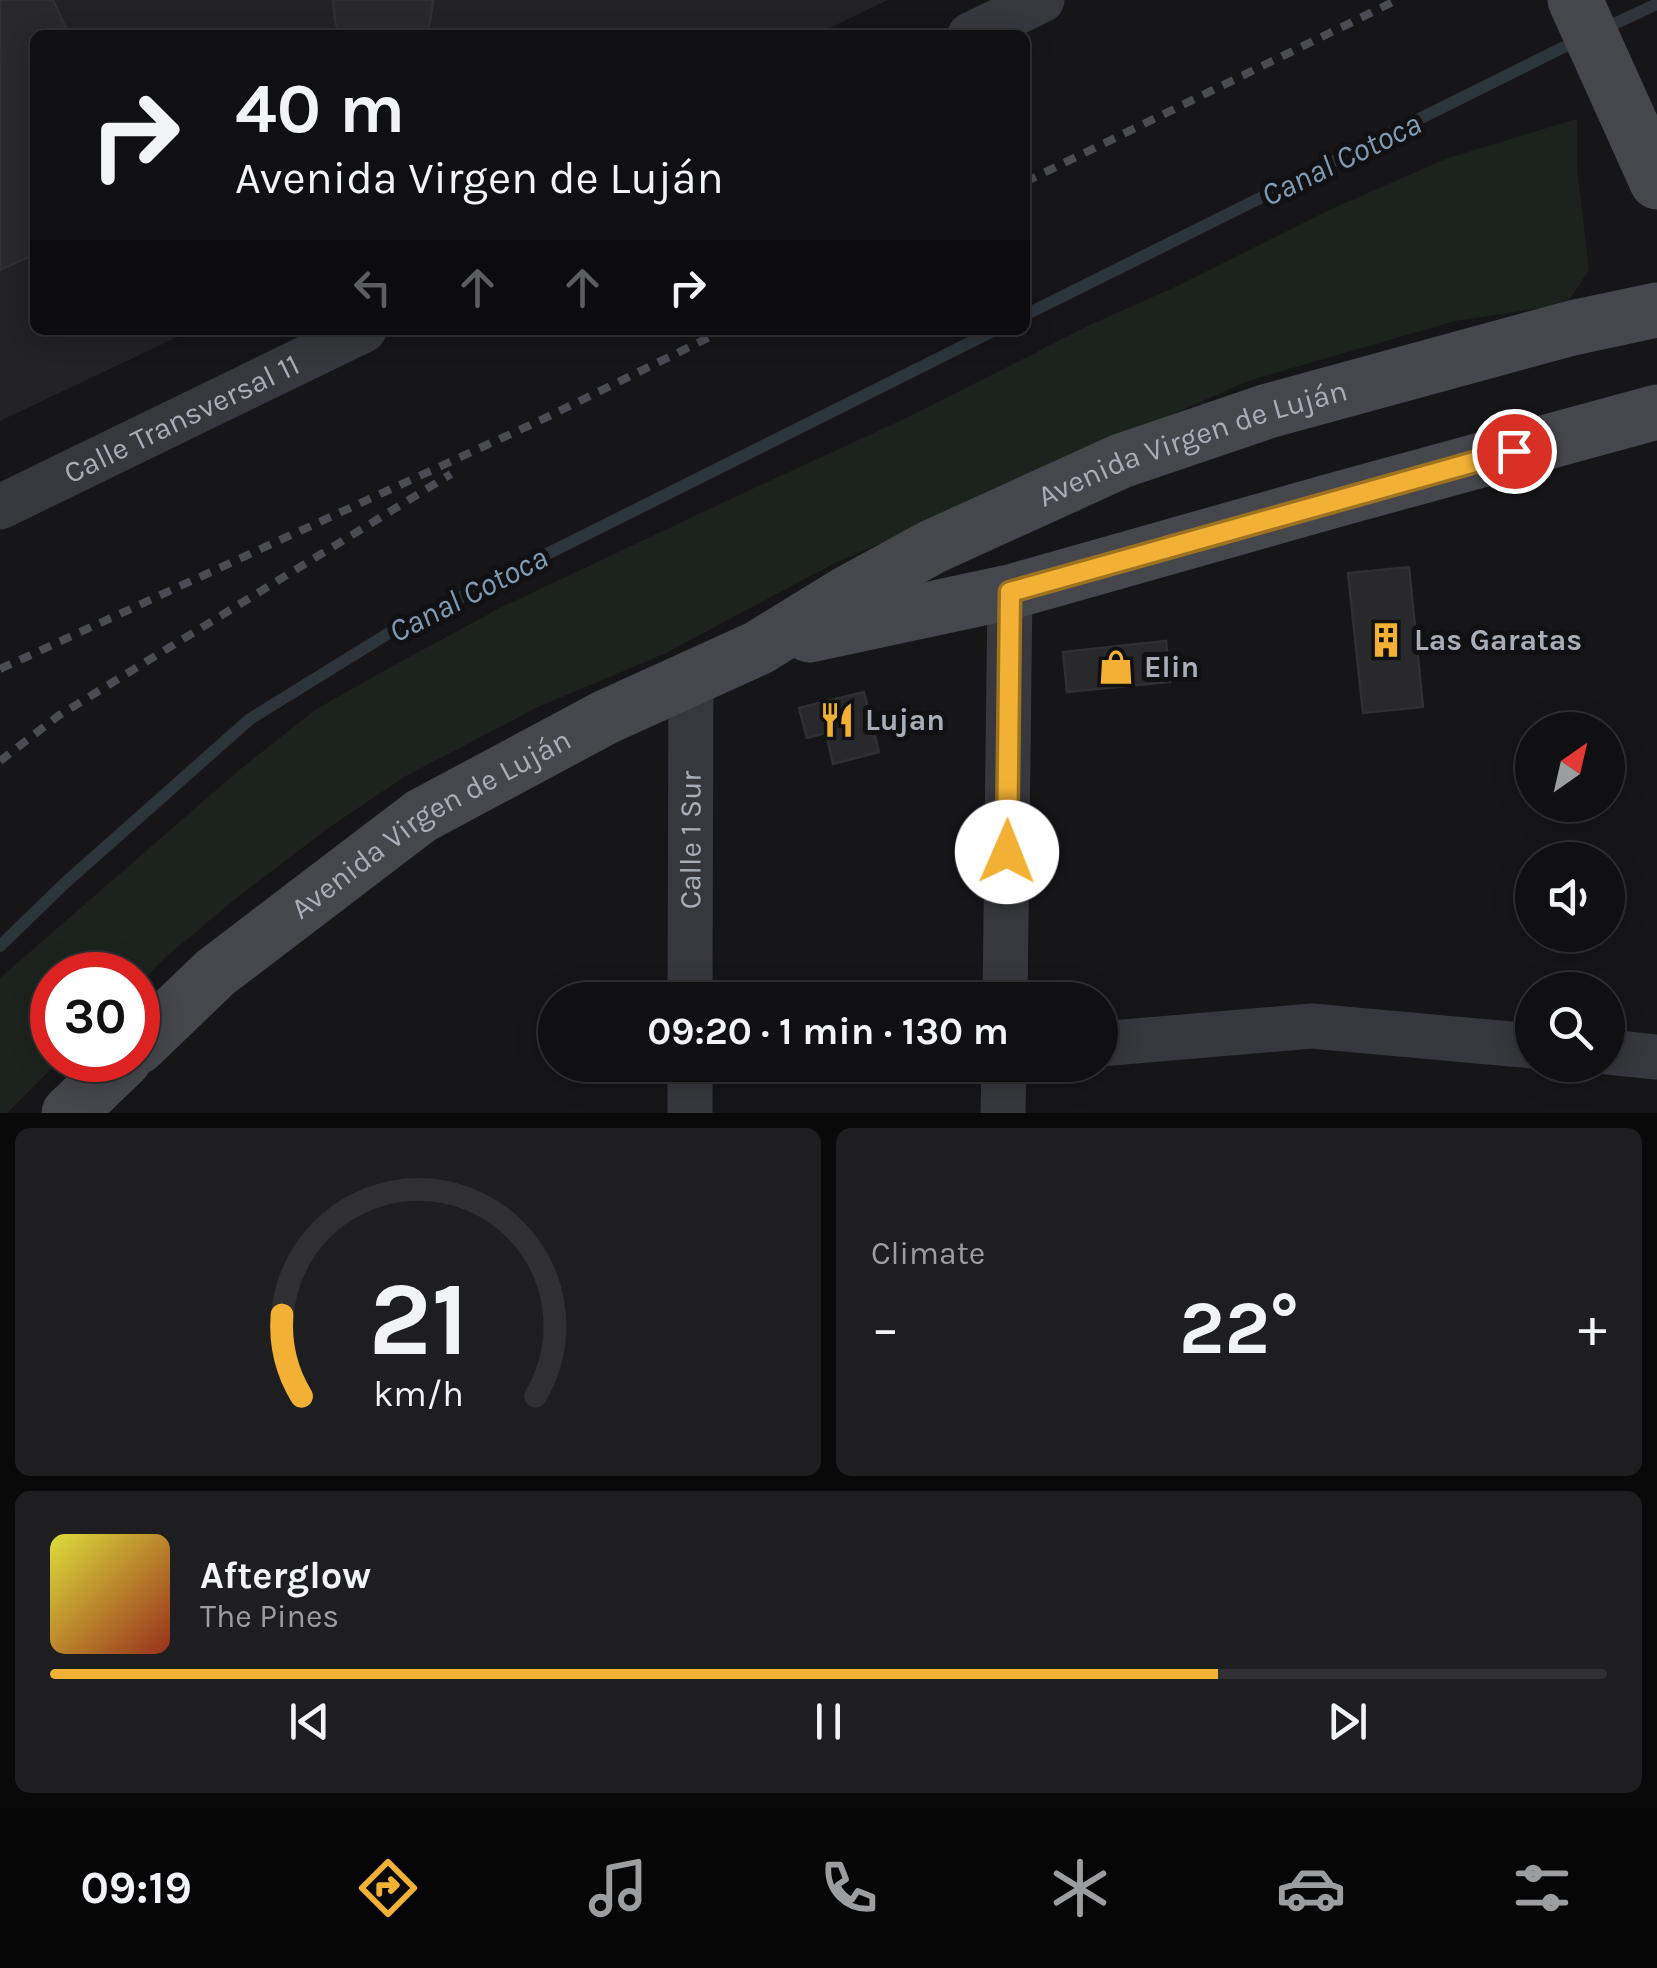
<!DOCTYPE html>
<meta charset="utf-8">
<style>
body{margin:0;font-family:Karla,sans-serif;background:#1e1e20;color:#f1f3f6;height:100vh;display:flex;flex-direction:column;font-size:38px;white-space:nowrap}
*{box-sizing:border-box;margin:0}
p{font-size:32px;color:#9c9d9f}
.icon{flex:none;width:55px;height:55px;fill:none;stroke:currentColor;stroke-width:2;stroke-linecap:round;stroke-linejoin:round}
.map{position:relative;height:1113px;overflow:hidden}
.sheet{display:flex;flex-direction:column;gap:15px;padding:15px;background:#09090a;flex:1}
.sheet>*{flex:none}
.top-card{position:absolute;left:30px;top:30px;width:1000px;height:305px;border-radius:15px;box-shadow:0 5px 25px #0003,0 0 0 2px #303032;background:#101012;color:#f1f3f6;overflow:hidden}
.needle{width:65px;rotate:34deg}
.controls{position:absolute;left:1515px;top:712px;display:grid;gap:20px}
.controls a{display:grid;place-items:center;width:110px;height:110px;border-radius:50%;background:#101012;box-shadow:0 5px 25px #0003,0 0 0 2px #303032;font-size:50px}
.speed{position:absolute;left:30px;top:952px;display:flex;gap:20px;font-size:50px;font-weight:700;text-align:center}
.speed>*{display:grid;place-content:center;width:130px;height:130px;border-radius:50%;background:#101012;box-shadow:0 5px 25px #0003,0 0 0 2px #303032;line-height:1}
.speed .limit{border:15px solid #d22;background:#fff;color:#111}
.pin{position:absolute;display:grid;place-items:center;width:85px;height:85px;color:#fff;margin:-42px;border:5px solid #fff;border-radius:50%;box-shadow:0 2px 10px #0007}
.me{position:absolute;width:110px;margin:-55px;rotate:1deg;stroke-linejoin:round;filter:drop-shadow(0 0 8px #0008)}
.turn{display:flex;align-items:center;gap:35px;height:210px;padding:0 40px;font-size:45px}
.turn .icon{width:130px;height:130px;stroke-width:2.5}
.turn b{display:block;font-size:70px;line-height:85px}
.lanes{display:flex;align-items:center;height:95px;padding:0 40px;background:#0003;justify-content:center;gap:50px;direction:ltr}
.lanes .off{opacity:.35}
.big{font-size:75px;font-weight:700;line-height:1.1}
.sheet .tile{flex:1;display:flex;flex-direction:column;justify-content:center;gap:15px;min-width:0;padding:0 35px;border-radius:15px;background:#1e1e20}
.sheet .dial{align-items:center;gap:0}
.dial svg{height:260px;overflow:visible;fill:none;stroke:#303032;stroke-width:7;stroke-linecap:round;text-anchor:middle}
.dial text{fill:#f1f3f6;stroke:none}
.song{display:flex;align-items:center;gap:30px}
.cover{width:120px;height:120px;border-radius:15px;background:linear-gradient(135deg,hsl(60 70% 55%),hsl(10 70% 35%))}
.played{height:10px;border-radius:5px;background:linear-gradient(90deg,#f2b134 75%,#303032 75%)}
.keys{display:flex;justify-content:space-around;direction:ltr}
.heat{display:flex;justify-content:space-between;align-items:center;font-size:55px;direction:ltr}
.sheet .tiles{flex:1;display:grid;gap:15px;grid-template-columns:1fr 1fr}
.tile:last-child{grid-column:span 2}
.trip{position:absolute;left:538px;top:982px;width:580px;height:100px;border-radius:50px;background:#101012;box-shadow:0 5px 25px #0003,0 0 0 2px #303032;font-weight:700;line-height:100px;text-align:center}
.dock{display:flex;height:160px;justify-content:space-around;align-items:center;background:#060607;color:#9c9d9f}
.dock .icon{width:70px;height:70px}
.dock .current{color:#f2b134}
.dock b{font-size:45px;color:#f1f3f6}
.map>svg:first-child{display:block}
.built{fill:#222225}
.green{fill:#1c231d}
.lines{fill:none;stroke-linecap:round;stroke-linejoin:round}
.stream{stroke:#2c353c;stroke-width:12}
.building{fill:#29292c;stroke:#303034;stroke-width:2.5}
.minor{stroke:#37383d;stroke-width:45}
.secondary{stroke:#45474d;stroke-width:55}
.rail{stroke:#4a4c52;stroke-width:8;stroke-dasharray:12 10;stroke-linecap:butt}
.route-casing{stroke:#9d7322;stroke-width:25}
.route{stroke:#f2b134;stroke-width:18}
.labels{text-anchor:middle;stroke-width:10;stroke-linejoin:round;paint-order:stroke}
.street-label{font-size:30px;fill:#a8adb8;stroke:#111113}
.poi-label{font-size:30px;font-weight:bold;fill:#a8adb8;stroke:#111113;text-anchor:start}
.water-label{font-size:32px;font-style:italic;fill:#7f9bb3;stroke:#111113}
</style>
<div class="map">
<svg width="1657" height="1113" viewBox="0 0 1657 1113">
<rect width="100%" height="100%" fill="#161618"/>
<!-- built -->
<path class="built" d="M 0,0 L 888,0 L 815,35 L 35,35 L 35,330 L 192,330 L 0,421 Z"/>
<!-- green -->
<path class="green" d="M 1577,119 L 1577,168 L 1589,270 L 1570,299 L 1547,307 L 1455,321 L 1248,381 L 831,565 L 664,654 L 540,706 L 404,777 L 327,829 L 239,896 L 168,955 L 138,985 L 138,975 L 52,975 L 52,1060 L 60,1060 L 7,1113 L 0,1113 L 0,978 L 238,771 L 315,710 L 389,668 L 500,608 L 722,503 L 906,418 L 1092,324 L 1175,287 L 1329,210 L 1448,158 Z"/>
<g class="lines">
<!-- stream -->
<path class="stream" d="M 1601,30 L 1657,4
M 1025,315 L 1578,40
M 0,946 L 65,883 L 250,719 L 389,633 L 995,330"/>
</g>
<!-- building -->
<path class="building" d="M 0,0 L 53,0 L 69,35 L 35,35 L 35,254 L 0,270 Z
M 333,0 L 433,0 L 430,22 L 425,35 L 341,35 L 335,22 Z
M 1409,567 L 1423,707 L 1363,713 L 1348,573 Z
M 1166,641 L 1170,682 L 1067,692 L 1063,652 Z
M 864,692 L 879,752 L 833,764 L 826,733 L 807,738 L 799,708 Z"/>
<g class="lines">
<!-- minor -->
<g class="minor">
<path d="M 970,35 L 1042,0"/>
<path id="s1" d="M 0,507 L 364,330"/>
<path id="s2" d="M 690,1000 L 691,678"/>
<path d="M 1005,1000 L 1010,592"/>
<path d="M 1100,1044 L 1312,1026 L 1532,1046"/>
<path d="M 1608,1052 L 1657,1057"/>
<path d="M 690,1113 L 690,1065"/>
<path d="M 1003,1113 L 1004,1065"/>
</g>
<!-- secondary -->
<g class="secondary">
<path d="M 1575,0 L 1657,182"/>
<path d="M 809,635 L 1010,592 L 1335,500 L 1657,412"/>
<path id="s3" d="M 138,1047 L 215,973 L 421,816 L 606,717 L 758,648 L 846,594 L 932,547 L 1121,461 L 1268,411 L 1572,328 L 1657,310"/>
<path d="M 69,1113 L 124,1060"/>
</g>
<!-- rail -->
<path class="rail" d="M 1025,182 L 1397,0
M 0,669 L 541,420 L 724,330
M 0,761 L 58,716 L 451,474"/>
</g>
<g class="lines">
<defs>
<path id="route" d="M 1007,852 L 1010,592 L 1514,451"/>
</defs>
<!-- route casing -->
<use href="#route" class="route-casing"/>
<!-- route -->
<use href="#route" class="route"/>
</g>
<!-- icons -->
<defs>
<symbol id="building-bare" viewBox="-9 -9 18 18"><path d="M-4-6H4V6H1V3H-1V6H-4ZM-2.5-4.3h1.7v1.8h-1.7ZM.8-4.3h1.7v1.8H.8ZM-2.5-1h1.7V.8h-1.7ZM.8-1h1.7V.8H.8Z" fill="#f2b134" stroke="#111113" stroke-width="2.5" paint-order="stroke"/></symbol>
<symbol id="shop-bare" viewBox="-9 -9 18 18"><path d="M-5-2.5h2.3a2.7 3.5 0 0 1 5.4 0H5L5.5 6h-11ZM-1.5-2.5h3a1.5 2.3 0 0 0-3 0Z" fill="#f2b134" stroke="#111113" stroke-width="2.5" paint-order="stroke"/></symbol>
<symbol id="restaurant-bare" viewBox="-9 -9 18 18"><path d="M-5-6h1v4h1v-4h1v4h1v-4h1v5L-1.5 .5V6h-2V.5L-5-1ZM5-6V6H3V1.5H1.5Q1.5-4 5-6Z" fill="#f2b134" stroke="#111113" stroke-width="2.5" paint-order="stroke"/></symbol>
</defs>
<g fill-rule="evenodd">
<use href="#building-bare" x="1361" y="615" width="50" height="50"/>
<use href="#shop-bare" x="1091" y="642" width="50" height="50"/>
<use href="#restaurant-bare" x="812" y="695" width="50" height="50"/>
</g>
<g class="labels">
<!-- street labels -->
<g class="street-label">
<text dy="10" stroke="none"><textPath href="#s1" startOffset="202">Calle Transversal 11</textPath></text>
<text dy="10" stroke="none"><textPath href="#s3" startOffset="1225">Avenida Virgen de Luján</textPath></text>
<text dy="10" stroke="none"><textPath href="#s3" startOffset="370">Avenida Virgen de Luján</textPath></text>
<text dy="10" stroke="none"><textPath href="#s2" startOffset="160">Calle 1 Sur</textPath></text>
</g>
<!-- poi labels -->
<g class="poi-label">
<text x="1414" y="650">Las Garatas</text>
<text x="1144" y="677">Elin</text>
<text x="865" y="730">Lujan</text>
</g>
<!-- water labels -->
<g class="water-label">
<text transform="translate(1341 159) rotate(-26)" y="11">Canal Cotoca</text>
<text transform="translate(468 594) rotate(-27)" y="11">Canal Cotoca</text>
</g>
</g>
</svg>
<div class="controls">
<a><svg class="needle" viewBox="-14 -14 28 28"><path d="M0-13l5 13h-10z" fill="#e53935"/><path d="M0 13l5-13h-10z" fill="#9c9d9f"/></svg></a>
<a><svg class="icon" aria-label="sound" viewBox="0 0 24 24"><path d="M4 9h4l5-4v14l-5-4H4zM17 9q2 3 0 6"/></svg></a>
<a><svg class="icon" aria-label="search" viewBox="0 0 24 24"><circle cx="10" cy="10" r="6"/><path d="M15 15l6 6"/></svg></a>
</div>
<div class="speed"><div class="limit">30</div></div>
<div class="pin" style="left:1514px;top:451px;background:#d93025"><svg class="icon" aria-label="arrive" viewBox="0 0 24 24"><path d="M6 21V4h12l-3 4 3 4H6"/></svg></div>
<svg class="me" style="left:1007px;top:852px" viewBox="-20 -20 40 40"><circle r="19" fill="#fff"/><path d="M0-13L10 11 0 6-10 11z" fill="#f2b134"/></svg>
<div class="trip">09:20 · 1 min · 130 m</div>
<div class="top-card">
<div class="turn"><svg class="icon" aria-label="right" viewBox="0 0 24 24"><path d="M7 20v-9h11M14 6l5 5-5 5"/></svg><div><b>40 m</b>Avenida Virgen de Luján</div></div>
<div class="lanes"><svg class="icon off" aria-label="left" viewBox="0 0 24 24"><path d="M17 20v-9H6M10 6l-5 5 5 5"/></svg><svg class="icon off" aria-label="ahead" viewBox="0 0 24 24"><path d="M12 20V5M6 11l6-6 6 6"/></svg><svg class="icon off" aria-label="ahead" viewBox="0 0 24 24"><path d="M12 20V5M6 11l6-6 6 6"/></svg><svg class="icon" aria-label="right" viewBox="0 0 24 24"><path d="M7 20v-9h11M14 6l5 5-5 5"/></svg></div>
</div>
</div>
<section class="sheet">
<div class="tiles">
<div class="tile dial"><svg viewBox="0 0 100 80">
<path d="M14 69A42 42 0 1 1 86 69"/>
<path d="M14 69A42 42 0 0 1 8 44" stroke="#f2b134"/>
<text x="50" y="56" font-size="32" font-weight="700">21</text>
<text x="50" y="72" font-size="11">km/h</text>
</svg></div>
<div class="tile"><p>Climate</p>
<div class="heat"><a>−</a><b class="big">22°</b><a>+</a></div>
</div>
<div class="tile">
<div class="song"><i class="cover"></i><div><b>Afterglow</b><p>The Pines</p></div></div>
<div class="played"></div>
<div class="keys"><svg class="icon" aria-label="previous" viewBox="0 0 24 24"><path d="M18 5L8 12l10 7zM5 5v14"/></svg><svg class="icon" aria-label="pause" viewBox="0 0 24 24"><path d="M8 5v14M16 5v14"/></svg><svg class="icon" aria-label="next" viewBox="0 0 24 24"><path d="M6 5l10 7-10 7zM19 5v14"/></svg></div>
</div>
</div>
</section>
<nav class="dock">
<b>09:19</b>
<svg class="icon current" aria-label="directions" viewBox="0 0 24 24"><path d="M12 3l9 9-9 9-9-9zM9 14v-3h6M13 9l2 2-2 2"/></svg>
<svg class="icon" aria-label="music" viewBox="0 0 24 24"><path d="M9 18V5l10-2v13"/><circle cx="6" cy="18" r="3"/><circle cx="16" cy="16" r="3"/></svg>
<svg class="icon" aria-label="phone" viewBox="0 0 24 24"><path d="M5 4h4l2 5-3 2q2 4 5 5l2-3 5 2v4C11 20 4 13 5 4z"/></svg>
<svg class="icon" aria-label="climate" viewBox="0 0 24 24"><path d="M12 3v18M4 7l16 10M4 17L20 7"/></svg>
<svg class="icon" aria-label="car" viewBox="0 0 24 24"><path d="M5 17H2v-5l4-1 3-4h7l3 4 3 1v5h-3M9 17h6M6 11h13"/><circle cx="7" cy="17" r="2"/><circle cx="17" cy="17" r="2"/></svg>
<svg class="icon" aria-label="filters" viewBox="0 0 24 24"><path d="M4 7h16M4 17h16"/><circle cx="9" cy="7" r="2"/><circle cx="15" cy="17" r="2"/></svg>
</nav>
